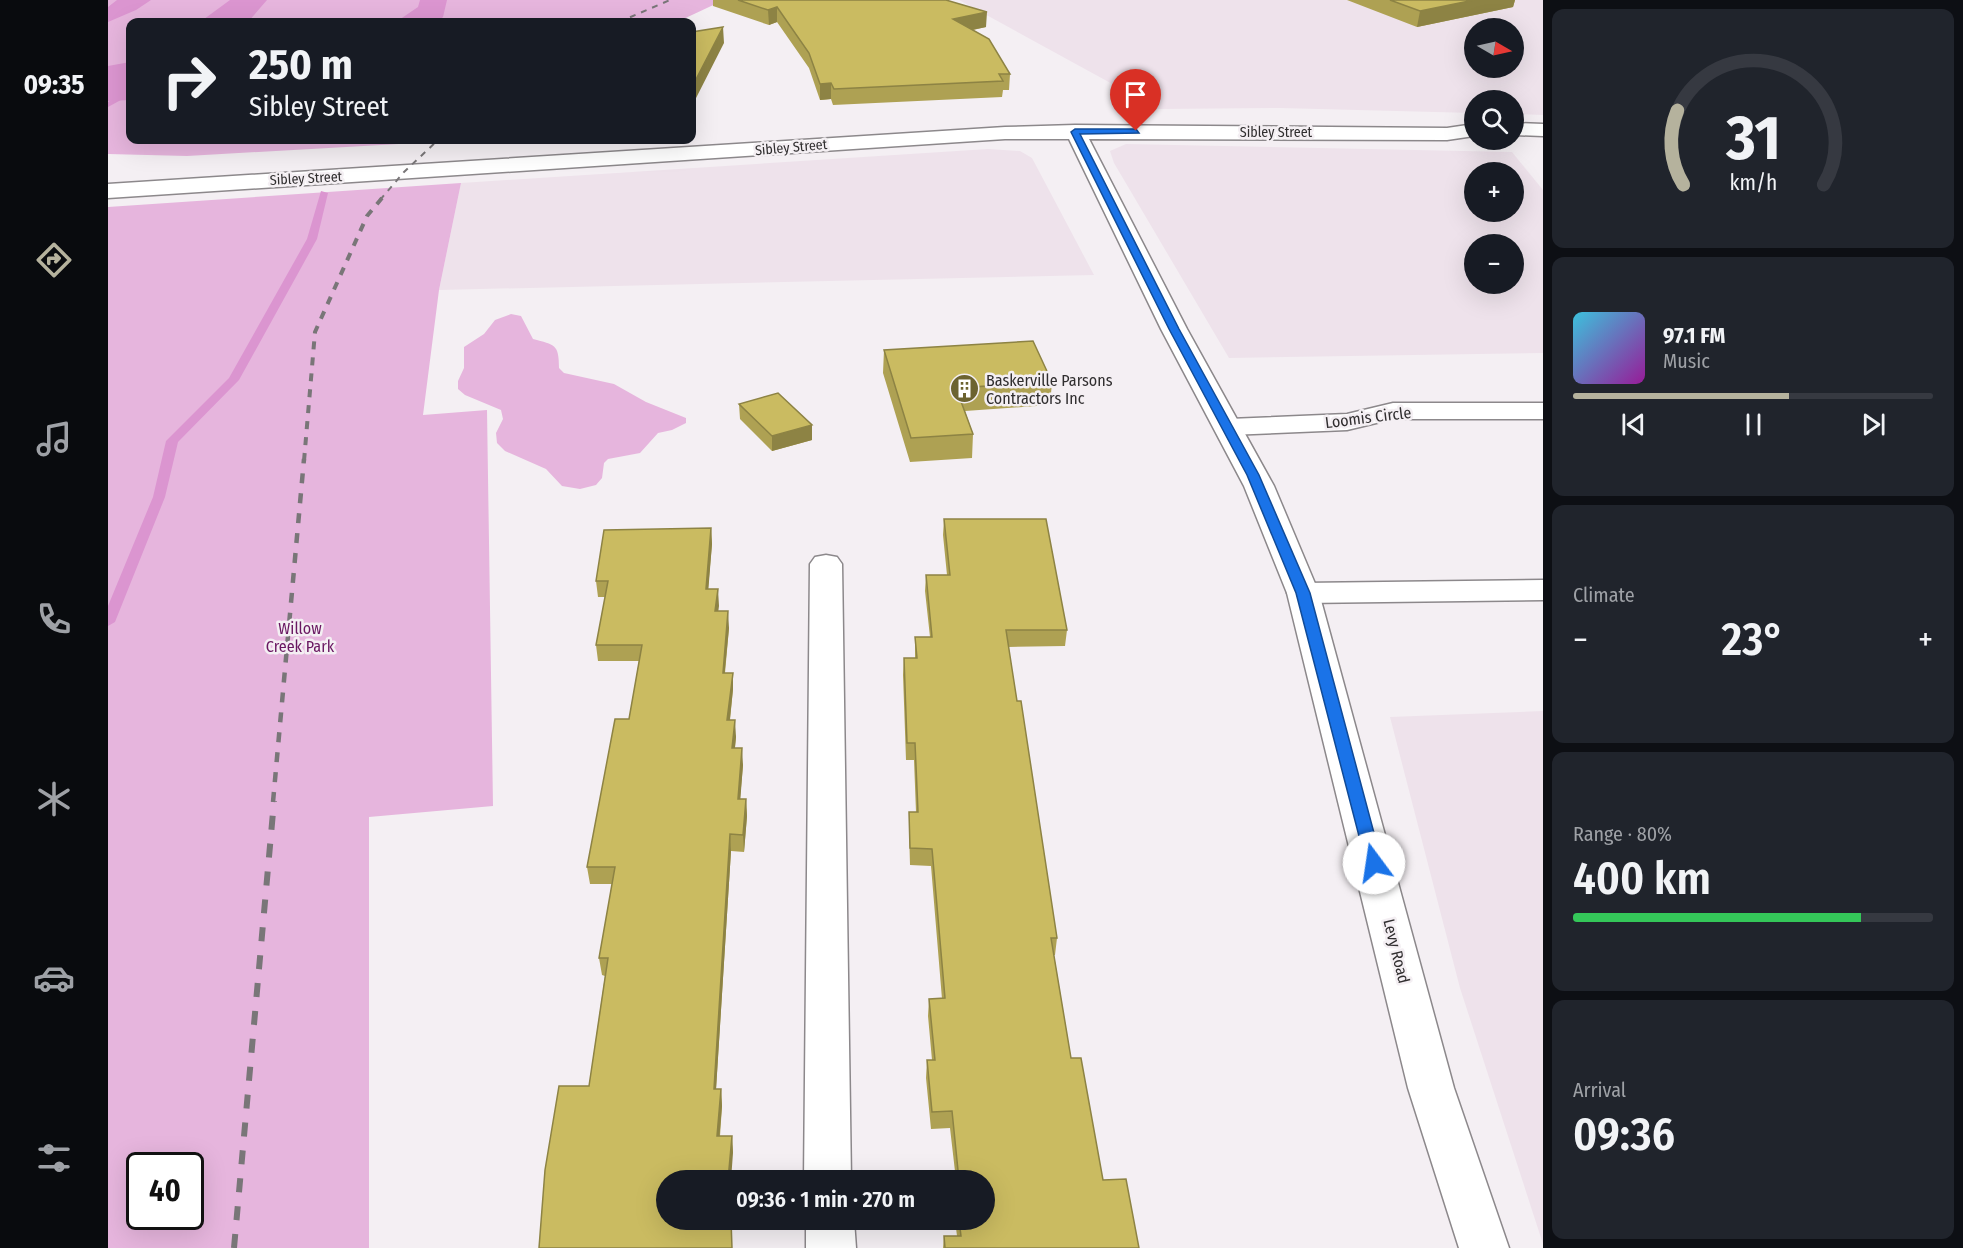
<!DOCTYPE html>
<meta charset="utf-8">
<style>
body{margin:0;font-family:"Fira Sans Condensed",sans-serif;background:#20242c;color:#f1f3f6;height:100vh;display:flex;flex-direction:column;font-size:22px;white-space:nowrap}
*{box-sizing:border-box;margin:0}
p{font-size:20px;color:#9ea1a6}
.icon{flex:none;width:33px;height:33px;fill:none;stroke:currentColor;stroke-width:2;stroke-linecap:round;stroke-linejoin:round}
.map{position:relative;flex:1;overflow:hidden}
.details{display:flex;flex-direction:column;gap:9px;padding:9px;background:#0d0f14;width:420px}
.details>*{flex:none}
.top-card{position:absolute;left:18px;top:18px;width:570px;height:126px;border-radius:12px;box-shadow:0 6px 24px #0002;background:#171b24;color:#f1f3f6;overflow:hidden}
.needle{width:39px;rotate:99deg}
.controls{position:absolute;left:1356px;top:18px;display:grid;gap:12px}
.controls a{display:grid;place-items:center;width:60px;height:60px;border-radius:50%;background:#171b24;box-shadow:0 6px 24px #0002;font-size:30px}
.speed{position:absolute;left:18px;top:1152px;display:flex;gap:12px;font-size:30px;font-weight:700;text-align:center}
.speed>*{display:grid;place-content:center;width:78px;height:78px;border-radius:50%;background:#171b24;box-shadow:0 6px 24px #0002;line-height:1}
.speed .limit{border:3px solid #111;border-radius:9px;background:#fff;color:#111}
.pin{position:absolute;display:grid;place-items:center;width:51px;height:51px;color:#fff;margin:-62px -26px;border-radius:50% 50% 50% 0;rotate:-45deg;box-shadow:0 0 6px #0007}
.pin .icon{rotate:45deg}
.me{position:absolute;width:66px;margin:-33px;rotate:346deg;stroke-linejoin:round;filter:drop-shadow(0 0 4px #0008)}
.turn{display:flex;align-items:center;gap:21px;height:126px;padding:0 24px;font-size:27px}
.turn .icon{width:78px;height:78px;stroke-width:2.5}
.turn b{display:block;font-size:42px;line-height:51px}
.big{font-size:45px;font-weight:600;line-height:1.1}
.details .tile{flex:1;display:flex;flex-direction:column;justify-content:center;gap:9px;min-width:0;padding:0 21px;border-radius:12px;background:#20242c}
.details .dial{align-items:center;gap:0}
.dial svg{height:156px;overflow:visible;fill:none;stroke:#363941;stroke-width:7;stroke-linecap:round;text-anchor:middle}
.dial text{fill:#f1f3f6;stroke:none}
.song{display:flex;align-items:center;gap:18px}
.cover{width:72px;height:72px;border-radius:9px;background:linear-gradient(135deg,hsl(190 70% 55%),hsl(300 70% 35%))}
.played{height:6px;border-radius:3px;background:linear-gradient(90deg,#b5b29d 60%,#363941 60%)}
.keys{display:flex;justify-content:space-around;direction:ltr}
.heat{display:flex;justify-content:space-between;align-items:center;font-size:33px;direction:ltr}
.charge{height:9px;border-radius:4px;background:linear-gradient(90deg,#34c759 80%,#363941 0)}
.trip{position:absolute;left:548px;top:1170px;width:339px;height:60px;border-radius:30px;background:#171b24;box-shadow:0 6px 24px #0002;font-weight:600;line-height:60px;text-align:center}
main{display:flex;flex:1;min-height:0}
.dock{display:flex;flex-direction:column;width:108px;justify-content:space-around;align-items:center;background:#090b0e;color:#9ea1a6}
.dock .icon{width:42px;height:42px}
.dock .selected{color:#b5b29d}
.dock b{font-size:27px;color:#f1f3f6}
.map>svg:first-child{display:block}
.built{fill:#eee2eb;fill-rule:evenodd}
.green{fill:#e6b5dd;fill-rule:evenodd}
.water{fill:#db95d0}
.lines{fill:none;stroke-linecap:round;stroke-linejoin:round}
.stream{fill:#db95d0;fill-rule:evenodd}
.street-casing{stroke:#8c888b;stroke-width:3}
.secondary-casing{stroke:#8c888b;stroke-width:3}
.street{fill:#fff;fill-rule:evenodd}
.secondary{fill:#fff;fill-rule:evenodd}
.rail-far3{stroke:#797678;stroke-width:2;stroke-dasharray:6 6;stroke-linecap:butt}
.rail-far2{stroke:#797678;stroke-width:4;stroke-dasharray:8 8;stroke-linecap:butt}
.rail-far1{stroke:#797678;stroke-width:4.5;stroke-dasharray:10 10;stroke-linecap:butt}
.rail{stroke:#797678;stroke-width:6;stroke-dasharray:14 14;stroke-linecap:butt}
.wall{fill:#aea153}
.shaded-wall{fill:#8d8344}
.building{fill:#cabb61;stroke:#8d8344;stroke-width:1.5}
.route{fill:#1a73e8;stroke:#114b97;stroke-width:1.5}
.labels{text-anchor:middle;stroke-width:5;stroke-linejoin:round;paint-order:stroke}
.far-street-label{font-size:14px;fill:#302e2f;stroke:#f4eff3}
.poi-label{font-size:16px;fill:#302e2f;stroke:#f4eff3;text-anchor:start}
.street-label{font-size:16px;fill:#302e2f;stroke:#f4eff3}
.park-label{font-size:16px;fill:#691761;stroke:#f4eff3}
</style>
<main>
<nav class="dock">
<b>09:35</b>
<svg class="icon selected" aria-label="directions" viewBox="0 0 24 24"><path d="M12 3l9 9-9 9-9-9zM9 14v-3h6M13 9l2 2-2 2"/></svg>
<svg class="icon" aria-label="music" viewBox="0 0 24 24"><path d="M9 18V5l10-2v13"/><circle cx="6" cy="18" r="3"/><circle cx="16" cy="16" r="3"/></svg>
<svg class="icon" aria-label="phone" viewBox="0 0 24 24"><path d="M5 4h4l2 5-3 2q2 4 5 5l2-3 5 2v4C11 20 4 13 5 4z"/></svg>
<svg class="icon" aria-label="climate" viewBox="0 0 24 24"><path d="M12 3v18M4 7l16 10M4 17L20 7"/></svg>
<svg class="icon" aria-label="car" viewBox="0 0 24 24"><path d="M5 17H2v-5l4-1 3-4h7l3 4 3 1v5h-3M9 17h6M6 11h13"/><circle cx="7" cy="17" r="2"/><circle cx="17" cy="17" r="2"/></svg>
<svg class="icon" aria-label="filters" viewBox="0 0 24 24"><path d="M4 7h16M4 17h16"/><circle cx="9" cy="7" r="2"/><circle cx="15" cy="17" r="2"/></svg>
</nav>
<div class="map">
<svg width="1435" height="1248" viewBox="0 0 1435 1248">
<rect width="100%" height="100%" fill="#f4eff3"/>
<!-- built -->
<path class="built" d="M 851,0 L 1435,0 L 1435,115 L 1406,114 L 1406,100 L 1366,100 L 1366,113 L 1172,108 L 1050,109 ZM 1366,28 L 1406,28 L 1406,68 L 1366,68 Z
M 1018,144 L 1404,152 L 1435,190 L 1435,353 L 1121,358 L 1006,163 L 1002,151 ZM 1366,172 L 1406,172 L 1406,212 L 1366,212 ZM 1366,244 L 1406,244 L 1406,284 L 1366,284 Z
M 880,149 L 912,151 L 924,158 L 986,275 L 331,290 L 353,183 Z
M 1435,711 L 1435,1244 L 1352,988 L 1282,717 Z"/>
<!-- green -->
<path class="green" d="M 0,0 L 616,0 L 569,22 L 22,22 L 22,140 L 361,140 L 79,156 L 0,154 Z
M 353,183 L 331,290 L 315,415 L 379,410 L 385,806 L 261,817 L 261,1248 L 0,1248 L 0,207 ZM 32,1166 L 82,1166 L 82,1216 L 32,1216 Z
M 403,314 L 413,316 L 425,339 C 447,345 451,344 451,368 L 456,373 L 506,384 L 538,402 L 578,418 L 578,423 L 564,430 L 550,433 L 532,453 L 500,459 L 496,463 L 494,478 L 488,485 L 472,489 L 454,486 L 438,469 L 397,451 L 389,443 L 388,433 L 395,419 L 393,410 L 357,395 L 350,389 L 350,381 L 356,368 L 356,347 L 376,334 L 387,320 Z"/>
<!-- water -->
<path class="water" d="M 9,0 L 43,0 L 28,10 L 0,22 L 0,7 Z
M 122,0 L 159,0 L 140,22 L 92,22 Z
M 312,0 L 339,0 L 335,17 L 330,22 L 288,22 L 310,7 Z
M 22,62 L 22,100 L 0,101 L 0,66 Z"/>
<g class="lines">
<!-- stream -->
<path class="stream" d="M 19,90 L 22,90 L 22,95 L 0,107 L 0,102 Z
M 213,191 L 220,193 L 209,239 L 131,380 L 70,442 L 57,497 L 7,622 L 0,626 L 0,606 L 45,497 L 58,441 L 121,378 L 199,239 Z"/>
<defs>
<path id="street" d="M 1285,403 L 1435,403 L 1435,419 L 1285,419 L 1239,430 L 1121,435 L 1111,433 L 1107,427 L 1111,421 L 1121,419 L 1239,414 Z
M 718,555 L 729,557 L 734,564 L 743,1180 L 696,1180 L 702,564 L 707,557 Z
M 1435,580 L 1435,600 L 1195,603 L 1184,600 L 1179,593 L 1184,586 L 1195,583 Z
M 698,1220 L 746,1220 L 748,1248 L 698,1248 Z"/>
<path id="secondary" d="M 1406,123 L 1435,124 L 1435,136 L 1406,135 Z
M 1366,124 L 1366,136 L 1339,140 L 981,139 L 1079,329 L 1166,486 L 1211,593 L 1346,1088 L 1401,1248 L 1351,1248 L 1300,1088 L 1179,593 L 1136,486 L 1053,329 L 961,139 L 897,139 L 0,198 L 0,184 L 897,127 L 967,125 L 1339,128 Z"/>
</defs>
<!-- street casing -->
<use href="#street" class="street-casing"/>
<!-- secondary casing -->
<use href="#secondary" class="secondary-casing"/>
<!-- street -->
<use href="#street" class="street"/>
<!-- secondary -->
<use href="#secondary" class="secondary"/>
<!-- rail-far3 -->
<path class="rail-far3" d="M 511,22 L 562,0
M 272,200 L 296,172 L 330,140"/>
<!-- rail-far2 -->
<path class="rail-far2" d="M 196,461 L 207,332 L 259,216 L 274,198"/>
<!-- rail-far1 -->
<path class="rail-far1" d="M 165,802 L 196,459"/>
<!-- rail -->
<path class="rail" d="M 126,1248 L 166,801"/>
</g>
<!-- wall -->
<path class="wall" d="M 605,0 L 838,0 L 878,27 L 865,30 L 902,74 L 901,90 L 895,90 L 894,97 L 725,105 L 723,99 L 712,100 L 701,68 L 669,22 L 661,25 L 605,6 Z
M 1239,0 L 1407,0 L 1405,7 L 1309,27 Z
M 776,350 L 944,382 L 942,405 L 857,411 L 865,434 L 864,458 L 802,462 L 775,373 Z
M 631,404 L 704,425 L 704,440 L 664,451 L 632,419 Z
M 836,519 L 959,630 L 957,646 L 900,647 L 949,938 L 947,955 L 946,955 L 963,1058 L 995,1180 L 1031,1248 L 835,1248 L 836,1236 L 849,1236 L 847,1220 L 876,1220 L 876,1180 L 848,1180 L 842,1128 L 823,1129 L 818,1078 L 819,1060 L 824,1060 L 820,1016 L 821,999 L 834,999 L 823,866 L 802,865 L 801,829 L 801,812 L 808,812 L 806,760 L 798,760 L 795,675 L 796,658 L 807,658 L 807,637 L 822,637 L 817,591 L 818,575 L 839,575 L 835,535 Z
M 603,528 L 604,544 L 600,589 L 610,589 L 610,611 L 621,628 L 617,673 L 625,673 L 625,689 L 622,720 L 628,737 L 627,748 L 635,765 L 632,799 L 638,799 L 639,816 L 636,852 L 623,851 L 608,1089 L 613,1089 L 614,1106 L 612,1136 L 624,1136 L 625,1153 L 481,1086 L 497,976 L 494,975 L 491,958 L 504,884 L 482,884 L 479,867 L 521,719 L 531,661 L 490,661 L 488,645 L 497,597 L 490,597 L 488,581 Z"/>
<!-- shaded-wall -->
<path class="shaded-wall" d="M 1366,0 L 1407,0 L 1405,7 L 1309,27 L 1312,11 Z
M 669,7 L 669,22 L 661,25 L 660,10 Z
M 879,12 L 878,27 L 844,34 L 845,19 Z
M 615,27 L 616,43 L 584,106 L 584,87 Z
M 723,83 L 723,99 L 712,100 L 712,84 Z
M 704,425 L 704,440 L 664,451 L 664,436 Z
M 603,528 L 604,544 L 599,606 L 598,589 Z
M 610,589 L 611,606 L 608,628 L 607,611 Z
M 620,611 L 621,628 L 615,689 L 615,673 Z
M 625,673 L 625,689 L 620,737 L 619,720 Z
M 627,720 L 628,737 L 625,765 L 624,748 Z
M 634,748 L 635,765 L 631,816 L 630,799 Z
M 638,799 L 639,816 L 636,852 L 635,835 Z
M 622,834 L 623,851 L 607,1106 L 606,1089 Z
M 613,1089 L 614,1106 L 610,1153 L 609,1136 Z
M 624,1136 L 625,1153 L 623,1180 L 620,1180 Z"/>
<!-- building -->
<path class="building" d="M 630,0 L 838,0 L 879,12 L 845,19 L 881,39 L 902,74 L 891,74 L 895,81 L 726,89 L 723,83 L 712,84 L 701,53 L 669,7 L 660,10 Z
M 1282,0 L 1366,0 L 1312,11 Z
M 615,27 L 584,87 L 584,32 Z
M 925,341 L 944,382 L 848,388 L 865,434 L 803,438 L 776,350 Z
M 670,393 L 704,425 L 664,436 L 631,404 Z
M 836,519 L 938,519 L 959,630 L 898,630 L 909,701 L 913,701 L 949,938 L 943,938 L 963,1058 L 973,1058 L 995,1180 L 1018,1179 L 1031,1248 L 837,1248 L 836,1236 L 853,1236 L 851,1220 L 876,1220 L 876,1180 L 851,1180 L 844,1111 L 824,1112 L 819,1060 L 827,1060 L 821,999 L 837,998 L 824,849 L 802,848 L 801,812 L 810,812 L 807,743 L 799,743 L 796,658 L 809,658 L 807,637 L 824,637 L 818,575 L 842,575 Z
M 603,528 L 598,589 L 610,589 L 607,611 L 620,611 L 615,673 L 625,673 L 619,720 L 627,720 L 624,748 L 634,748 L 630,799 L 638,799 L 635,835 L 622,834 L 606,1089 L 613,1089 L 609,1136 L 624,1136 L 620,1180 L 558,1180 L 558,1220 L 623,1220 L 624,1248 L 431,1248 L 437,1170 L 451,1086 L 481,1086 L 500,958 L 491,958 L 507,867 L 479,867 L 507,719 L 521,719 L 534,645 L 488,645 L 500,581 L 488,581 L 496,530 Z"/>
<!-- route -->
<path class="route" d="M 1028,129 L 1031,133 L 972,134 L 1071,329 L 1151,475 L 1202,593 L 1274,863 L 1272,868 L 1260,868 L 1258,863 L 1188,593 L 1139,475 L 1061,329 L 963,132 L 967,129 Z"/>
<!-- icons -->
<defs>
<symbol id="building-disc" viewBox="-11 -11 22 22"><circle r="9.5" fill="#6c6330" stroke="#f4eff3"/><path d="M-4-6H4V6H1V3H-1V6H-4ZM-2.5-4.3h1.7v1.8h-1.7ZM.8-4.3h1.7v1.8H.8ZM-2.5-1h1.7V.8h-1.7ZM.8-1h1.7V.8H.8Z" fill="#fff"/></symbol>
</defs>
<g fill-rule="evenodd">
<use href="#building-disc" x="840" y="372" width="33" height="33"/>
</g>
<g class="labels">
<!-- far-street labels -->
<g class="far-street-label">
<text x="1168" y="137">Sibley Street</text>
<text transform="translate(683 147) rotate(-5)" y="5">Sibley Street</text>
<text transform="translate(198 178) rotate(-3)" y="5">Sibley Street</text>
</g>
<!-- poi labels -->
<g class="poi-label">
<text x="878" y="386">Baskerville Parsons<tspan x="878" dy="18">Contractors Inc</tspan></text>
</g>
<!-- street labels -->
<g class="street-label">
<text transform="translate(1260 417) rotate(-7)" y="6">Loomis Circle</text>
<text transform="translate(1289 951) rotate(76)" y="6">Levy Road</text>
</g>
<!-- park labels -->
<g class="park-label">
<text x="192" y="634">Willow<tspan x="192" dy="18">Creek Park</tspan></text>
</g>
</g>
</svg>
<div class="controls">
<a><svg class="needle" viewBox="-14 -14 28 28"><path d="M0-13l5 13h-10z" fill="#e53935"/><path d="M0 13l5-13h-10z" fill="#9ea1a6"/></svg></a>
<a><svg class="icon" aria-label="search" viewBox="0 0 24 24"><circle cx="10" cy="10" r="6"/><path d="M15 15l6 6"/></svg></a>
<a>+</a>
<a>−</a>
</div>
<div class="speed"><div class="limit">40</div></div>
<div class="pin" style="left:1028px;top:131px;background:#d93025"><svg class="icon" aria-label="arrive" viewBox="0 0 24 24"><path d="M6 21V4h12l-3 4 3 4H6"/></svg></div>
<svg class="me" style="left:1266px;top:863px" viewBox="-20 -20 40 40"><circle r="19" fill="#fff"/><path d="M0-13L10 11 0 6-10 11z" fill="#1a73e8"/></svg>
<div class="trip">09:36 · 1 min · 270 m</div>
<div class="top-card">
<div class="turn"><svg class="icon" aria-label="right" viewBox="0 0 24 24"><path d="M7 20v-9h11M14 6l5 5-5 5"/></svg><div><b>250 m</b>Sibley Street</div></div>
</div>
</div>
<section class="details">
<div class="tile dial"><svg viewBox="0 0 100 80">
<path d="M14 69A42 42 0 1 1 86 69"/>
<path d="M14 69A42 42 0 0 1 11 31" stroke="#b5b29d"/>
<text x="50" y="56" font-size="32" font-weight="700">31</text>
<text x="50" y="72" font-size="11">km/h</text>
</svg></div>
<div class="tile">
<div class="song"><i class="cover"></i><div><b>97.1 FM</b><p>Music</p></div></div>
<div class="played"></div>
<div class="keys"><svg class="icon" aria-label="previous" viewBox="0 0 24 24"><path d="M18 5L8 12l10 7zM5 5v14"/></svg><svg class="icon" aria-label="pause" viewBox="0 0 24 24"><path d="M8 5v14M16 5v14"/></svg><svg class="icon" aria-label="next" viewBox="0 0 24 24"><path d="M6 5l10 7-10 7zM19 5v14"/></svg></div>
</div>
<div class="tile"><p>Climate</p>
<div class="heat"><a>−</a><b class="big">23°</b><a>+</a></div>
</div>
<div class="tile"><p>Range · 80%</p><b class="big">400 km</b><div class="charge"></div></div>
<div class="tile"><p>Arrival</p><b class="big">09:36</b></div>
</section>
</main>
